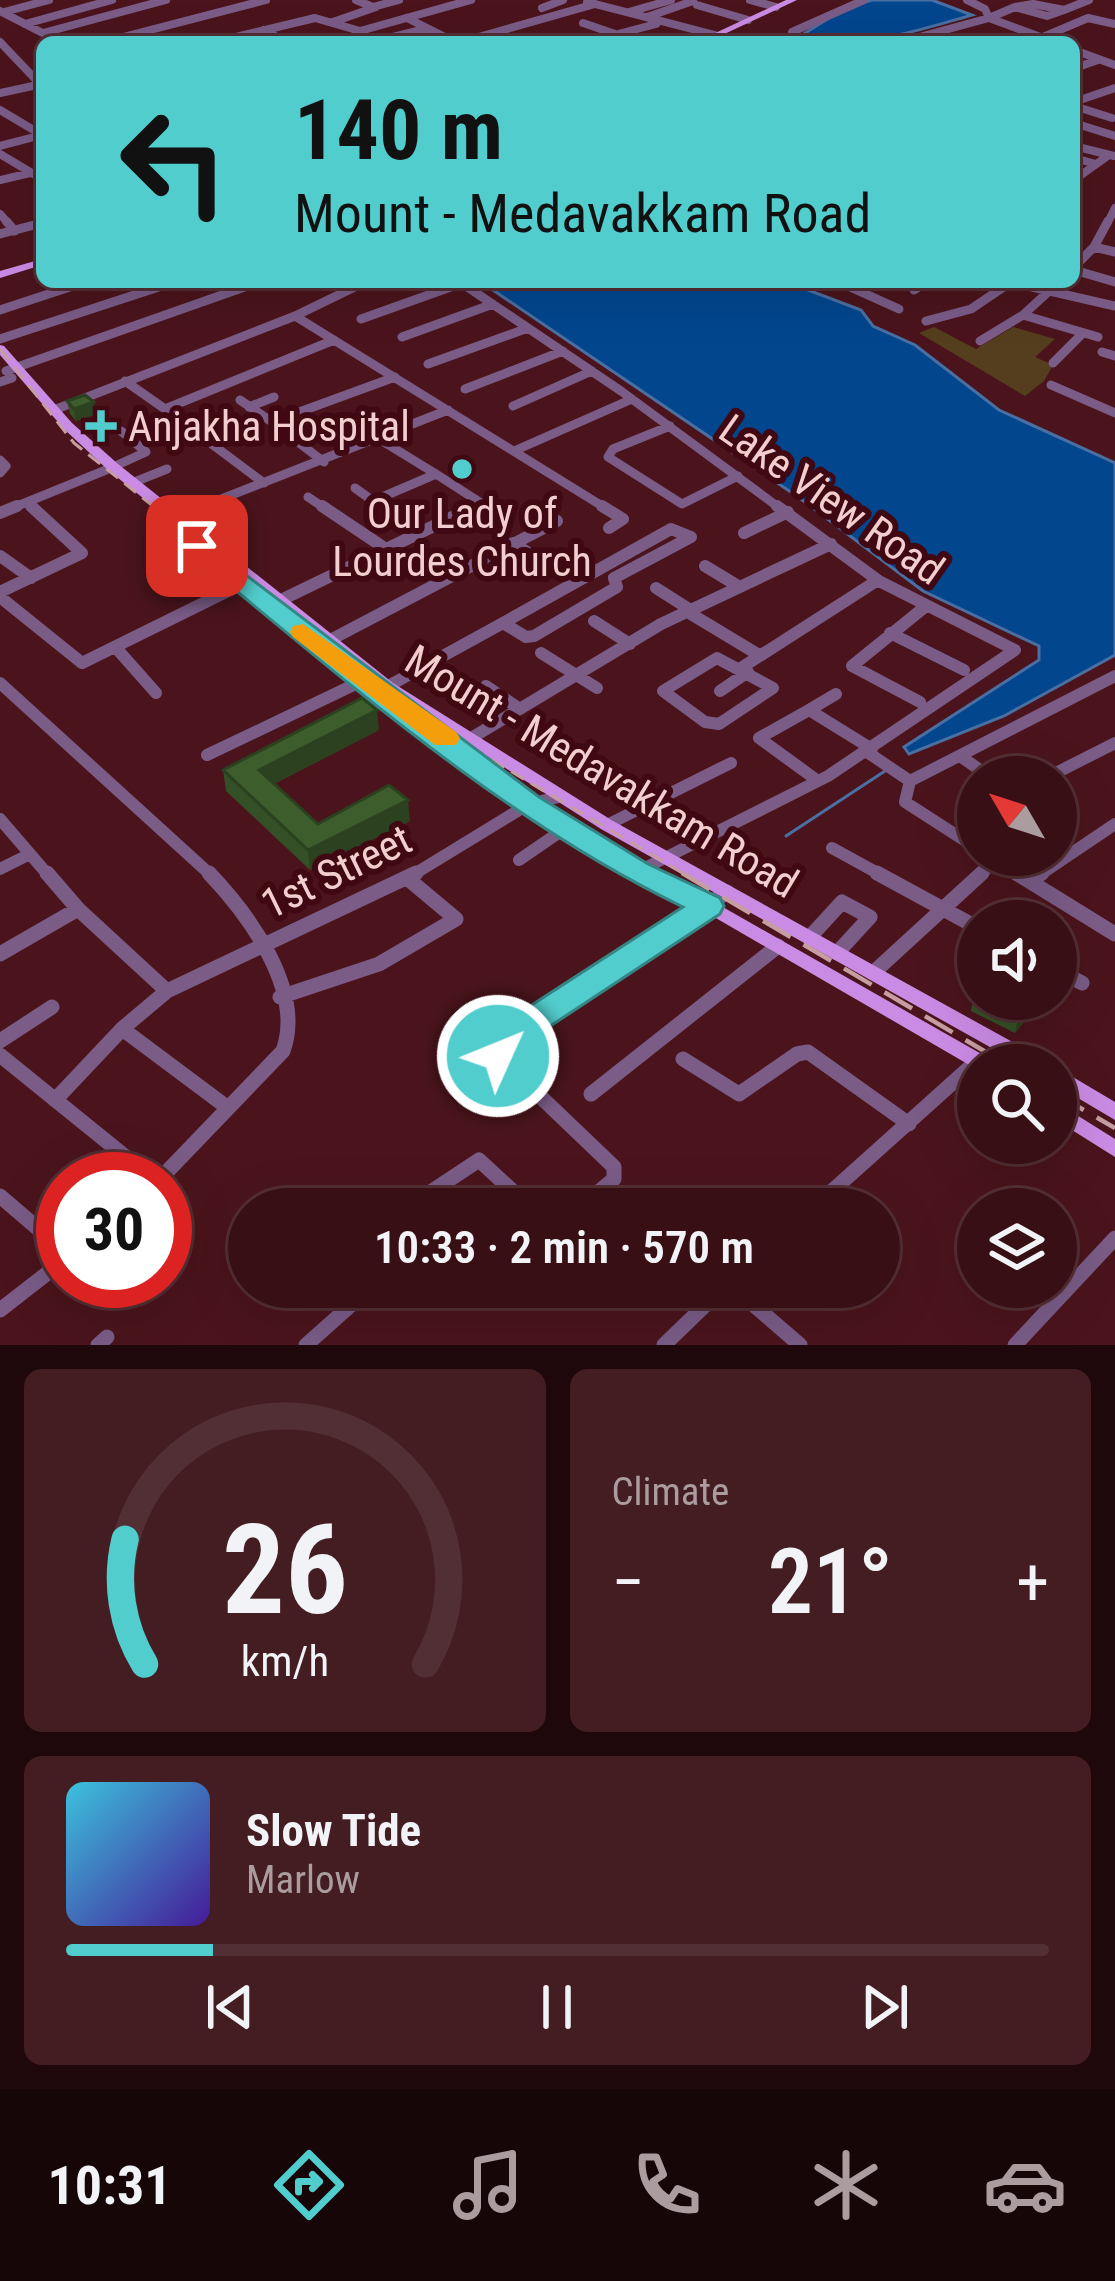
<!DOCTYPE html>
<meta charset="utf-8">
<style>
body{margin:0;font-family:"Roboto Condensed",sans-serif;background:#431d22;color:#f1f3f6;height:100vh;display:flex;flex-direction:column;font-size:45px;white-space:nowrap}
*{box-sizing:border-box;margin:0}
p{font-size:39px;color:#ab9ca0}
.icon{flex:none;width:66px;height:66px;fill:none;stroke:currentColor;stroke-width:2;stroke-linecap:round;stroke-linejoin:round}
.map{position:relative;height:1345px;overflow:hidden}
.sheet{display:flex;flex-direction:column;gap:24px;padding:24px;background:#1f080c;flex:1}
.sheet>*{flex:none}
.top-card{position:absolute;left:36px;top:36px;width:1044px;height:252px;border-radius:18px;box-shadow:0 12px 48px #0002,0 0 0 3px #522f34;background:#52cdcd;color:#111;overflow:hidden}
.needle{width:78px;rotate:309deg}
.controls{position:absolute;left:957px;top:756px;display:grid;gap:24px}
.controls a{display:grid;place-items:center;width:120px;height:120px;border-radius:50%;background:#380f15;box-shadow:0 12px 48px #0002,0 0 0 3px #522f34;font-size:60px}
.speed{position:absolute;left:36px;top:1152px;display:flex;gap:24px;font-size:60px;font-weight:700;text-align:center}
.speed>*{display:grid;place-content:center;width:156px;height:156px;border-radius:50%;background:#380f15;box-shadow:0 12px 48px #0002,0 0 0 3px #522f34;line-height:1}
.speed .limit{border:18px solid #d22;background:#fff;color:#111}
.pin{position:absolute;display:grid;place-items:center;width:102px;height:102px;color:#fff;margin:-51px;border-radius:24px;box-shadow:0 6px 18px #0006}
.me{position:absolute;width:132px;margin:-66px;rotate:46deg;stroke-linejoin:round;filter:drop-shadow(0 0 9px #0008)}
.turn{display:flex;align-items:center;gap:42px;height:252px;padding:0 60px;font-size:54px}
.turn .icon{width:156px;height:156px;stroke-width:2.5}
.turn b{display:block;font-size:84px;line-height:102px}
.big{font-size:90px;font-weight:600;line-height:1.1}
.sheet .tile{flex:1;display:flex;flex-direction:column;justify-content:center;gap:18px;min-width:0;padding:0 42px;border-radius:18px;background:#431d22}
.sheet .dial{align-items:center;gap:0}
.dial svg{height:312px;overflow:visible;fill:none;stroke:#522f34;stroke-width:7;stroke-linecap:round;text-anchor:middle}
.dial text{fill:#f1f3f6;stroke:none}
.song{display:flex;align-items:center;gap:36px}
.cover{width:144px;height:144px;border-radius:18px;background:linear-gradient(135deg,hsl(190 70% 55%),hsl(260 70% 35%))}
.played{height:12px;border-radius:6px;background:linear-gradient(90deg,#52cdcd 15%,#522f34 15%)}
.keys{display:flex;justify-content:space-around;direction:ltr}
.heat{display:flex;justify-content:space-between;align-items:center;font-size:66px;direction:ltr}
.sheet .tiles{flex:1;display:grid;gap:24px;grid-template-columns:1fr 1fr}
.tile:last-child{grid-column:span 2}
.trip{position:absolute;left:228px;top:1188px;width:672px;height:120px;border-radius:60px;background:#380f15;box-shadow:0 12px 48px #0002,0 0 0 3px #522f34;font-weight:600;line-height:120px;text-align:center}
.tabs{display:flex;height:192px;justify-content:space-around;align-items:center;background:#160608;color:#ab9ca0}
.tabs .icon{width:84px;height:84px}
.tabs .current{color:#52cdcd}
.tabs b{font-size:54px;color:#f1f3f6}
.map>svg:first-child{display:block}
.green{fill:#543e1e}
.water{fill:#02468e;stroke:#4a6fa2;stroke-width:3}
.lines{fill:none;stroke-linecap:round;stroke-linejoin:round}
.stream{stroke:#4a6fa2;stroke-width:3}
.minor-far3{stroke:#7a5c87;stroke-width:8}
.minor-far2{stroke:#7a5c87;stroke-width:9}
.minor-far1{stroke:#7a5c87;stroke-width:12}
.minor{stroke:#7a5c87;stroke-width:15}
.major{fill:#ca8be4;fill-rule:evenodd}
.rail-far1{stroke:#c69da0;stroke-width:3;stroke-dasharray:15 8;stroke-linecap:butt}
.rail{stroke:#c69da0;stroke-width:4.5;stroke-dasharray:32 15;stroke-linecap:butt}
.wall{fill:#345026}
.shaded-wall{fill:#2b411f}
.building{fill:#3d5d2c;stroke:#2b411f;stroke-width:3}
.route{fill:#52cdcd;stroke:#358585;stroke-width:3}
.slow{fill:#f59e0b}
.poi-dot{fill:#52cdcd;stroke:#400813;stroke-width:4.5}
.labels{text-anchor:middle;stroke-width:12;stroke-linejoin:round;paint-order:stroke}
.poi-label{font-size:42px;fill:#f3cecf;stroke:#400813;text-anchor:start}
.street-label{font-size:42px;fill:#f3cecf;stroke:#400813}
</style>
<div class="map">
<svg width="1115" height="1345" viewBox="0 0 1115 1345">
<rect width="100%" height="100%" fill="#4b141c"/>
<!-- green -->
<path class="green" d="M 934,327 L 976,349 L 1013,327 L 1055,339 L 1035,357 L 1053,365 L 1044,381 L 1025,396 L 919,333 Z"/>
<!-- water -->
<path class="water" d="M 872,0 L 932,0 L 972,15 C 926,28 848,55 802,35 L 845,8 Z
M 481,282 L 787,282 L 861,310 L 873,326 L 915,345 L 999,410 L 1115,463 L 1115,655 L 1004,716 L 909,754 L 904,747 L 1039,660 L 1039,646 L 923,591 L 801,499 Z"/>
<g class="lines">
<!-- stream -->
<path class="stream" d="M 786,836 L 885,771"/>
<!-- minor-far3 -->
<path class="minor-far3" d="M 356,0 L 373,7 L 399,0
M 750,0 L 776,7
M 967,0 L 985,9 L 989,18 L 1015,7
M 587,2 L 715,35
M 1033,4 L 1064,10 L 1047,16 L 1015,7 Z
M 697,5 L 748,20
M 542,8 L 563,0
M 1064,10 L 1089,0
M 0,11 L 60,42
M 4,12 L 49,0
M 629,12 L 671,0
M 647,17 L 693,1
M 407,18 L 455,42
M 333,22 L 376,7
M 583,23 L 615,34
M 25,24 L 112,0
M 264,30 L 286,42
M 43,33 L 166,0
M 1043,37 L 1088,18 L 1115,24
M 728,39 L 737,42
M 998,40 L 1003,42
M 0,42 L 40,84
M 104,42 L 266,0
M 215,42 L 315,18 L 360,31 L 471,0
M 373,42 L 425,29
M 461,42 L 595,4
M 588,42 L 656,24
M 679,42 L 703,33
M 809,42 L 792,32 L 864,0
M 901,42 L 989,18 L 1054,42
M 1074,50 L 1115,65
M 1075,68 L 1098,60
M 0,93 L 42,84
M 1074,102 L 1115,88
M 1074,106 L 1112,118
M 0,110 L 42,135
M 1074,123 L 1115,136
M 0,146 L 42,135
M 1074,146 L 1114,156
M 0,154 L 42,179
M 1074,158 L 1096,164
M 0,180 L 30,173
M 1074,180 L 1109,155
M 0,214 L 9,224
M 1107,224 L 1115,208"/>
<!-- minor-far2 -->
<path class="minor-far2" d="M 6,221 L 15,231
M 0,234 L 42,223
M 1094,247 L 1115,252
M 1074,267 L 1094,247 L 1108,221
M 1074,270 L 1115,282
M 460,282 L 621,391 L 781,509
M 839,282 L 899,309
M 1010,282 L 1115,306
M 914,290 L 926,282
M 0,310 L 85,282
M 1023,315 L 1098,337
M 295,316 L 607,509
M 361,319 L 462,283
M 926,321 L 971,309 L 1011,282
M 402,337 L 493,304
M 0,339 L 174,282
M 980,341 L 1023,315 L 1059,282
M 1102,352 L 1115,356
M 1053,363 L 1083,333
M 428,364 L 528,328
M 6,371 L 259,282
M 125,381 L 165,409 L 334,340
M 0,382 L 12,378
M 1051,385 L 1115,413
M 465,389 L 563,351
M 240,400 L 272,422
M 513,406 L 592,371
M 249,407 L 274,397
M 165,409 L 264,483
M 54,410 L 295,316 L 365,282
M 670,426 L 613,449 L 608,457 L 682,504 L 738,476
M 514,451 L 632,399
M 0,460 L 6,466 L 0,473
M 324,462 L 272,422 L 395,377
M 113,467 L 146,452 L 121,431
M 436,474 L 481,503 L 468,509
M 132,483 L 167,469
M 355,488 L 373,501 L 436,474 L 379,439
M 308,497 L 326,509
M 27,502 L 35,509
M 481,503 L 491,509
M 10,509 L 106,470
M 196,509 L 448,410"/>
<!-- minor-far1 -->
<path class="minor-far1" d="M 322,506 L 386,549
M 486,506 L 505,518
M 602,506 L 623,519 L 609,528
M 0,513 L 17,506
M 166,521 L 204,506
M 671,529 L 691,537 L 614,578 L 617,587 L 534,636 L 526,637 L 503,623 Z
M 744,533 L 788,512
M 513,543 L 554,569
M 0,556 L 31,578
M 705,566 L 738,586
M 656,588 L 689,609
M 0,592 L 82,553 L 31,506
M 0,597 L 82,663 L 244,583
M 279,601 L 475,506
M 686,611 L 759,655
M 594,621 L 630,644
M 890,633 L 964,670
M 332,639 L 557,521
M 117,649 L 156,693
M 541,653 L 597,688
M 717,658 L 773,688 L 719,724 L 705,722 L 663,691 Z
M 741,668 L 878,580
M 0,683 L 212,876
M 486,686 L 520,709
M 381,690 L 503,623
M 720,691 L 748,672
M 836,694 L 809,710 L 872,749
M 920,702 L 852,666 L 926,606
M 809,710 L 759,738 L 818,781
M 468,740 L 661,624 L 831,544
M 867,752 L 910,781
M 207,755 L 366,679
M 963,758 L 990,777
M 1048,777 L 1115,743
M 0,819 L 49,876
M 607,825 L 731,763
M 832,848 L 883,876
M 978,849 L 905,802 L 910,781 L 1115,676
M 987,855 L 1021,876
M 519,860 L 567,827
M 0,869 L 30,854
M 637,872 L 828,776 L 1015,650 L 879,581 L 777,506
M 411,876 L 529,804 L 559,797
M 979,876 L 996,860
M 1038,876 L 1115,824"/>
<!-- minor -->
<path class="minor" d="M 47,873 L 78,909
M 877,873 L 978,928
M 1016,873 L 1115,934
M 1030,881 L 1042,873
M 809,938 L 842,902 L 870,917 L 837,953
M 0,954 L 78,909 L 167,991
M 1056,969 L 1082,983
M 873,973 L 982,873
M 280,997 L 379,964 L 456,919 L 407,878
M 125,1031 L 228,1108
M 0,1041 L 52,1007
M 0,1055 L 153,1179
M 683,1059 L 739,1094 L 797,1054 L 808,1052 L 909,1124
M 591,1094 L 778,946
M 55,1100 L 123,1028 L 167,991 L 416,873
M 160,1179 L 283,1051 C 305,991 249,915 209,873
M 0,1196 L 63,1250
M 405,1209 L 479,1160 L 532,1209
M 578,1209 L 614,1179 L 614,1167 L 498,1056 L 498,1047 L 727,892
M 812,1209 L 978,1060
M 733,1287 L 800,1345
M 485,1293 L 491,1287
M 0,1310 L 63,1261
M 98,1345 L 107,1337
M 306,1345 L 351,1305
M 664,1345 L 724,1287
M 1015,1345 L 1115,1238"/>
<!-- major -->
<path class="major" d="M 786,0 L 797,0 L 718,37 L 711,35 Z
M 42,259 L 42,265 L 0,278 L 0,271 Z
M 0,345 L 4,346 L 72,423 L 118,464 L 393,683 L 613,821 L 1045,1060 L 1048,1065 L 1022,1065 L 601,829 L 430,720 L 535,800 L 643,868 L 714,902 L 992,1060 L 995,1065 L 978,1065 L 978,1070 L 702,910 L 631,876 L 523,808 L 410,718 L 413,715 L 421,714 L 371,680 L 365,683 L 360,681 L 274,616 L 272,613 L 274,610 L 283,610 L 108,470 L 64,429 L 0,355 Z
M 1056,1067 L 1115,1102 L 1115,1120 L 1056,1085 Z
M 1056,1102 L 1115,1139 L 1115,1157 L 1056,1120 Z"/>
<!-- rail-far1 -->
<path class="rail-far1" d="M 0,349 L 74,443 L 298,622 L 451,736 L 688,876"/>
<!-- rail -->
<path class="rail" d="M 682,873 L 1008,1065
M 1056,1094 L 1115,1128"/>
</g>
<!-- wall -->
<path class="wall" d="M 67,401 L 96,414 L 76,421 L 70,414 Z
M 379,730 L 274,784 L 318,824 L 410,821 L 310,870 L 226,791 L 223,770 Z
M 974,997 L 978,999 L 1039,999 L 1037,1006 L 1015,1033 L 971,1011 Z"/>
<!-- shaded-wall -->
<path class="shaded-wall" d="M 94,402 L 96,414 L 76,421 L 74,409 Z
M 377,710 L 379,730 L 262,790 L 259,770 Z
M 408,800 L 410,821 L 310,870 L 308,850 Z
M 1035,999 L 1039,999 L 1037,1006 L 1015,1033 L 1018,1019 Z"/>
<!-- building -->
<path class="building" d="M 85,395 L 94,402 L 74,409 L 67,401 Z
M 362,698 L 377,710 L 259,770 L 318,824 L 389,785 L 408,800 L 308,850 L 223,770 Z
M 978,993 L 978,999 L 1035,999 L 1018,1019 L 974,997 Z"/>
<!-- route -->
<path class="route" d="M 197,538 L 539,797 L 648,864 L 720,898 L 724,906 L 720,914 L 517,1048 L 510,1066 L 498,1070 L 486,1066 L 481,1056 L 490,1032 L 683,907 C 501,819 344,679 188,551 L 184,546 L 188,540 Z"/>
<!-- slow -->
<path class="slow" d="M 303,624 L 456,732 L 460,738 L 456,745 L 435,745 L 293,637 L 290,632 L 293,626 Z"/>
<!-- markers -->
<g class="poi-dot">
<path d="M95 408h12v12h12v12h-12v12h-12v-12h-12v-12h12z"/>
<circle cx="462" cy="469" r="12"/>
</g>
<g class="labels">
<!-- poi labels -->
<g class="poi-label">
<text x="128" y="441">Anjakha Hospital</text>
<text x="462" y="528" text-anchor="middle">Our Lady of<tspan x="462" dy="48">Lourdes Church</tspan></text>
</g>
<!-- street labels -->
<g class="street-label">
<text transform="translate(832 499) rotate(35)" y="15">Lake View Road</text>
<text transform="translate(602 771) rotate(31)" y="15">Mount - Medavakkam Road</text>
<text transform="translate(336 871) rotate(-26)" y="15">1st Street</text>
</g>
</g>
</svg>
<div class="controls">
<a><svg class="needle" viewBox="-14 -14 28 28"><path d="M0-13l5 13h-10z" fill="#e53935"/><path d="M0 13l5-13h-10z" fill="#ab9ca0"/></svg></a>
<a><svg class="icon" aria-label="sound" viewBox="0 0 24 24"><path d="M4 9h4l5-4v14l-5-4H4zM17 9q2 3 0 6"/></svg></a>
<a><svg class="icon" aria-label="search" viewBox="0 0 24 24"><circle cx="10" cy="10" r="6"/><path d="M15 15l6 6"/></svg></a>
<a><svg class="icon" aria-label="layers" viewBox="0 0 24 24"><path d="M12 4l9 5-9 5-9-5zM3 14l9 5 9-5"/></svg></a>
</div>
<div class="speed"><div class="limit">30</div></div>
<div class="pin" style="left:197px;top:546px;background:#d93025"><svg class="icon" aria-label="arrive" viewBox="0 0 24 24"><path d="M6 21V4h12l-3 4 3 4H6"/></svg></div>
<svg class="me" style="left:498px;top:1056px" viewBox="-20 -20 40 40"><circle r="17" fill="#52cdcd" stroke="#fff" stroke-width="3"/><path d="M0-11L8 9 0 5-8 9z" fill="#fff"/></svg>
<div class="trip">10:33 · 2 min · 570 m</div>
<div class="top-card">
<div class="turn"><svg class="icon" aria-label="left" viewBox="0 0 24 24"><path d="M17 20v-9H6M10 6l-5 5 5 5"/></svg><div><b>140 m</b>Mount - Medavakkam Road</div></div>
</div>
</div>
<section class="sheet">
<div class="tiles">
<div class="tile dial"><svg viewBox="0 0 100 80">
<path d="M14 69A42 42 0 1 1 86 69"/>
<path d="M14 69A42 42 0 0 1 9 37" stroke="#52cdcd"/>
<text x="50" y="56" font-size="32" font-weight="700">26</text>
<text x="50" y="72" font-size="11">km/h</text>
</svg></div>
<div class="tile"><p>Climate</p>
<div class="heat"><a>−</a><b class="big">21°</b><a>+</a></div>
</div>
<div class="tile">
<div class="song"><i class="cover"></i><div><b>Slow Tide</b><p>Marlow</p></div></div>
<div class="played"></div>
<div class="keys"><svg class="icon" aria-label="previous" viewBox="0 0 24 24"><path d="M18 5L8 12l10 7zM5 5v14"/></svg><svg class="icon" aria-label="pause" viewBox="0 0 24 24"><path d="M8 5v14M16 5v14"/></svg><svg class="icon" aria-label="next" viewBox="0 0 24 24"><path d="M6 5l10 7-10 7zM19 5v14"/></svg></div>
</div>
</div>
</section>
<nav class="tabs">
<b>10:31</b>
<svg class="icon current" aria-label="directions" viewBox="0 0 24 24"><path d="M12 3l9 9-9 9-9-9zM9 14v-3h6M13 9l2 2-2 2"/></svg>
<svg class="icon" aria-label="music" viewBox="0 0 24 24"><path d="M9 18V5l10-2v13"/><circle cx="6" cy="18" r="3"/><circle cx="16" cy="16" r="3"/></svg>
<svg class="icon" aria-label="phone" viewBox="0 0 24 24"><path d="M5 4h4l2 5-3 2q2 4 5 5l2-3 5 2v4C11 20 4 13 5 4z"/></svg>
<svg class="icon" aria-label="climate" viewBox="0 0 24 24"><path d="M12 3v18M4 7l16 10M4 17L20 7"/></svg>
<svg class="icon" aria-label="car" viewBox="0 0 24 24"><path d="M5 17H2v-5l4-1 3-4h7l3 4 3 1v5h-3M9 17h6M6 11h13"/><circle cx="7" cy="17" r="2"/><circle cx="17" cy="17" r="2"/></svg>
</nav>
